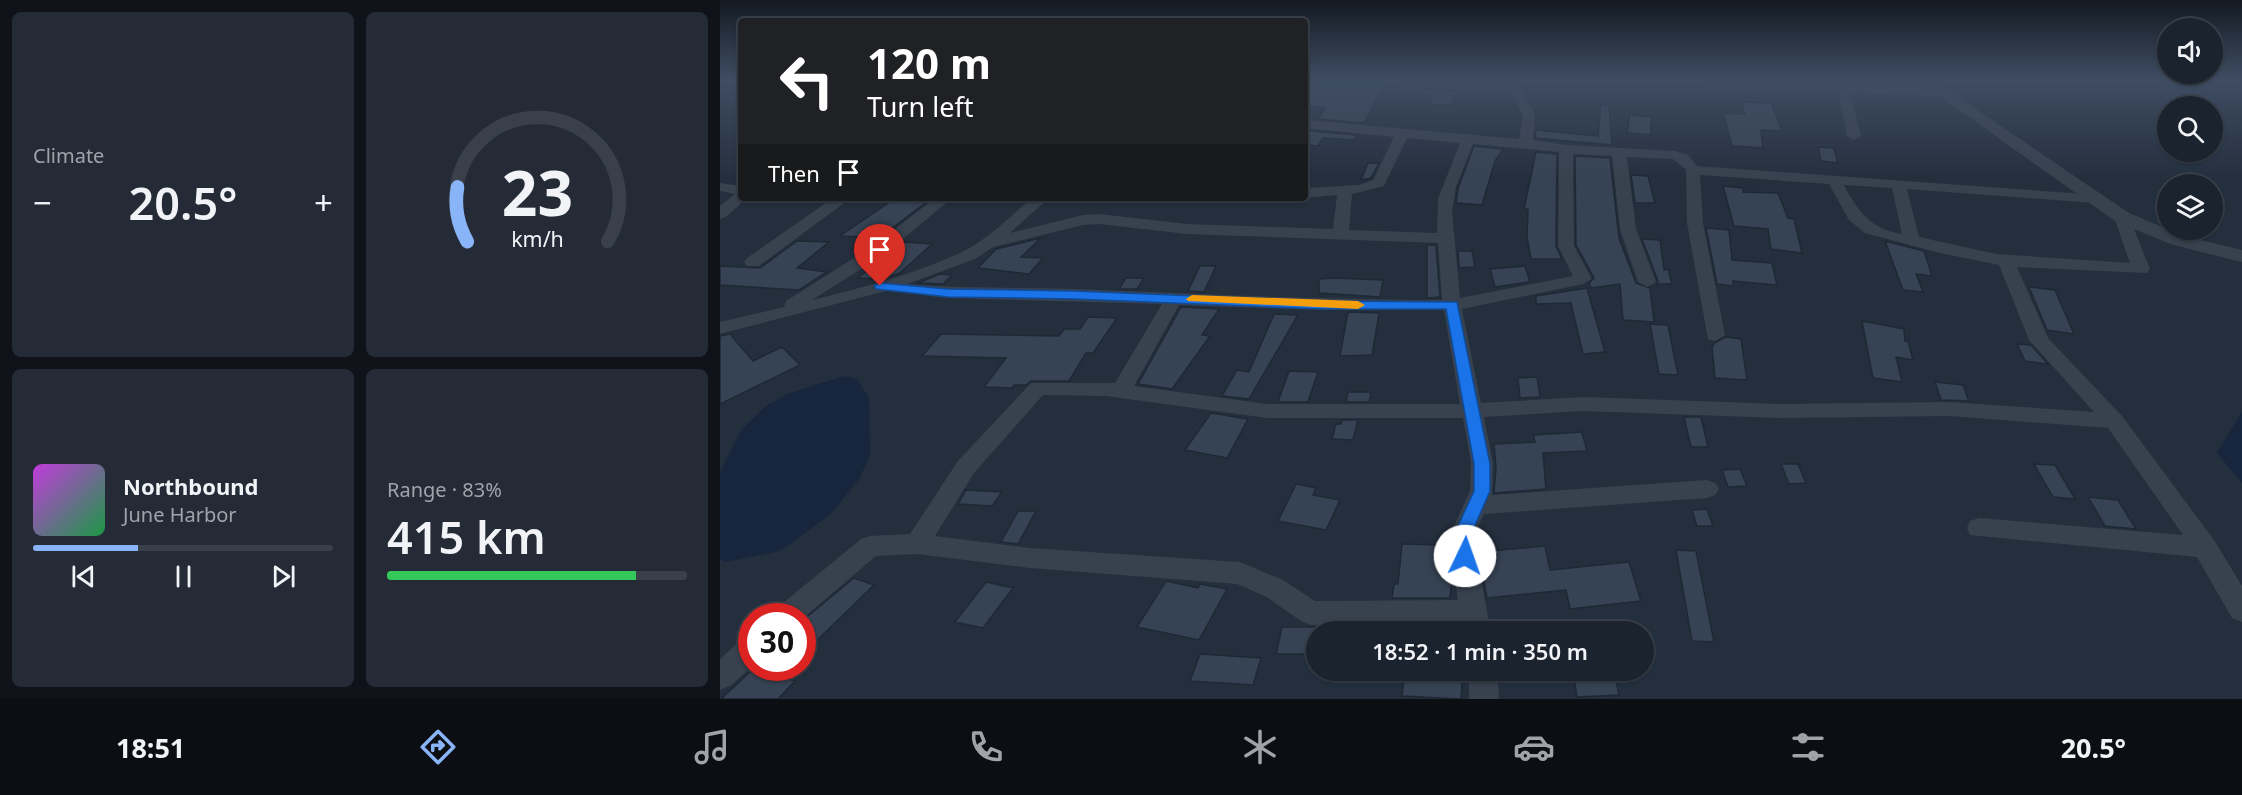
<!DOCTYPE html>
<meta charset="utf-8">
<style>
body{margin:0;font-family:"Noto Sans",sans-serif;background:#242b36;color:#f1f3f6;height:100vh;display:flex;flex-direction:column;font-size:22px;white-space:nowrap}
*{box-sizing:border-box;margin:0}
p{font-size:20px;color:#a0a4aa}
.icon{flex:none;width:33px;height:33px;fill:none;stroke:currentColor;stroke-width:2;stroke-linecap:round;stroke-linejoin:round}
.map{position:relative;flex:1;overflow:hidden}
.sheet{display:flex;flex-direction:column;gap:12px;padding:12px;background:#0f1319;width:720px}
.sheet>*{flex:none}
.top-card{position:absolute;left:18px;top:18px;width:570px;height:183px;border-radius:6px;box-shadow:0 2px 4px #0004,0 0 0 2px #39404a;background:#202124;color:#fff;overflow:hidden}
.buttons{position:absolute;left:1437px;top:18px;display:grid;gap:12px}
.buttons a{display:grid;place-items:center;width:66px;height:66px;border-radius:50%;background:#1b232e;box-shadow:0 2px 4px #0004,0 0 0 2px #39404a;font-size:30px}
.speed{position:absolute;left:18px;top:603px;display:flex;gap:12px;font-size:30px;font-weight:700;text-align:center}
.speed>*{display:grid;place-content:center;width:78px;height:78px;border-radius:50%;background:#1b232e;box-shadow:0 2px 4px #0004,0 0 0 2px #39404a;line-height:1}
.speed .limit{border:9px solid #d22;background:#fff;color:#111}
.pin{position:absolute;display:grid;place-items:center;width:51px;height:51px;color:#fff;margin:-62px -26px;border-radius:50% 50% 50% 0;rotate:-45deg;box-shadow:0 0 6px #0007}
.pin .icon{rotate:45deg}
.me{position:absolute;width:66px;margin:-33px;rotate:3deg;stroke-linejoin:round;filter:drop-shadow(0 0 4px #0008)}
.turn{display:flex;align-items:center;gap:21px;height:126px;padding:0 30px;font-size:27px}
.turn .icon{width:78px;height:78px;stroke-width:2.5}
.turn b{display:block;font-size:42px;line-height:51px}
.then{display:flex;align-items:center;height:57px;padding:0 30px;background:#0003;gap:12px;font-size:22px}
.big{font-size:45px;font-weight:600;line-height:1.1}
.sheet .tile{flex:1;display:flex;flex-direction:column;justify-content:center;gap:9px;min-width:0;padding:0 21px;border-radius:9px;background:#242b36}
.sheet .dial{align-items:center;gap:0}
.dial svg{height:156px;overflow:visible;fill:none;stroke:#39404a;stroke-width:7;stroke-linecap:round;text-anchor:middle}
.dial text{fill:#f1f3f6;stroke:none}
.song{display:flex;align-items:center;gap:18px}
.cover{width:72px;height:72px;border-radius:9px;background:linear-gradient(135deg,hsl(290 70% 55%),hsl(140 70% 35%))}
.played{height:6px;border-radius:3px;background:linear-gradient(90deg,#8ab4f8 35%,#39404a 35%)}
.keys{display:flex;justify-content:space-around;direction:ltr}
.heat{display:flex;justify-content:space-between;align-items:center;font-size:33px;direction:ltr}
.charge{height:9px;border-radius:4px;background:linear-gradient(90deg,#34c759 83%,#39404a 0)}
.sheet .tiles{flex:1;display:grid;gap:12px;grid-template-columns:repeat(2,1fr)}
.trip{position:absolute;left:586px;top:621px;width:348px;height:60px;border-radius:30px;background:#1b232e;box-shadow:0 2px 4px #0004,0 0 0 2px #39404a;font-weight:600;line-height:60px;text-align:center}
.tab-bar{display:flex;height:96px;justify-content:space-around;align-items:center;background:#0b0e12;color:#a0a4aa}
.tab-bar .icon{width:42px;height:42px}
.tab-bar .current{color:#8ab4f8}
.tab-bar b{font-size:27px;color:#f1f3f6}
main{display:flex;flex:1;min-height:0}
.map>svg:first-child{display:block}
.water{fill:#17263c}
.building{fill:#364354;stroke:#1f2835;stroke-width:1.5}
.lines{fill:none;stroke-linecap:round;stroke-linejoin:round}
.minor{fill:#38414e;fill-rule:evenodd}
.tertiary{fill:#38414e;fill-rule:evenodd}
.route{fill:#1a73e8;stroke:#114b97;stroke-width:1.5}
.slow{fill:#f59e0b}
</style>
<main>
<section class="sheet">
<div class="tiles">
<div class="tile"><p>Climate</p>
<div class="heat"><a>−</a><b class="big">20.5°</b><a>+</a></div>
</div>
<div class="tile dial"><svg viewBox="0 0 100 80">
<path d="M14 69A42 42 0 1 1 86 69"/>
<path d="M14 69A42 42 0 0 1 9 41" stroke="#8ab4f8"/>
<text x="50" y="56" font-size="32" font-weight="700">23</text>
<text x="50" y="72" font-size="11">km/h</text>
</svg></div>
<div class="tile">
<div class="song"><i class="cover"></i><div><b>Northbound</b><p>June Harbor</p></div></div>
<div class="played"></div>
<div class="keys"><svg class="icon" aria-label="previous" viewBox="0 0 24 24"><path d="M18 5L8 12l10 7zM5 5v14"/></svg><svg class="icon" aria-label="pause" viewBox="0 0 24 24"><path d="M8 5v14M16 5v14"/></svg><svg class="icon" aria-label="next" viewBox="0 0 24 24"><path d="M6 5l10 7-10 7zM19 5v14"/></svg></div>
</div>
<div class="tile"><p>Range · 83%</p><b class="big">415 km</b><div class="charge"></div></div>
</div>
</section>
<div class="map">
<svg width="1522" height="699" viewBox="0 0 1522 699">
<rect width="100%" height="100%" fill="#242f3e"/>
<!-- water -->
<path class="water" d="M 124,376 L 137,379 L 149,397 L 150,456 L 139,479 L 112,513 L 60,551 L 4,562 L 0,558 L 0,472 L 21,430 L 46,406 L 67,394 Z
M 1522,412 L 1522,483 L 1497,453 Z"/>
<!-- building -->
<path class="building" d="M 601,80 L 637,80 L 632,83 L 664,85 L 644,123 L 598,119 L 605,108 L 585,106 L 585,94 Z
M 700,90 L 736,91 L 732,105 L 710,104 L 713,95 L 698,93 Z
M 1021,102 L 1051,103 L 1062,131 L 1041,130 L 1043,148 L 1012,146 L 1003,113 L 1025,114 Z
M 881,105 L 889,105 L 892,145 L 815,138 L 816,130 L 878,136 Z
M 910,115 L 931,117 L 931,135 L 907,133 Z
M 590,131 L 637,135 L 634,140 L 603,138 L 598,146 L 585,145 L 585,138 Z
M 754,146 L 783,149 L 775,161 L 762,205 L 736,203 L 738,188 Z
M 1098,147 L 1114,148 L 1118,163 L 1101,161 Z
M 816,152 L 837,154 L 836,246 L 842,259 L 811,259 L 807,237 L 808,209 L 804,209 Z
M 855,156 L 890,158 L 899,238 L 916,283 L 930,288 L 934,322 L 903,320 L 900,284 L 871,288 L 869,283 L 874,278 L 856,245 Z
M 648,163 L 659,163 L 651,178 L 641,180 Z
M 911,175 L 928,176 L 935,203 L 915,203 Z
M 1003,186 L 1023,188 L 1023,192 L 1058,193 L 1068,218 L 1074,219 L 1082,253 L 1051,249 L 1048,229 L 1014,226 Z
M 174,199 L 208,201 L 159,238 L 120,236 Z
M 986,228 L 1009,230 L 1012,260 L 1052,263 L 1057,285 L 1013,281 L 1013,286 L 997,284 Z
M 321,238 L 301,257 L 323,258 L 309,274 L 258,268 L 276,249 Z
M 922,239 L 940,240 L 944,270 L 948,269 L 952,284 L 937,284 L 938,281 Z
M 77,241 L 109,242 L 77,268 L 107,272 L 79,290 L 0,285 L 0,266 L 40,268 Z
M 1165,241 L 1204,251 L 1212,276 L 1196,274 L 1203,292 L 1183,290 Z
M 183,242 L 212,244 L 180,273 L 161,279 L 138,278 Z
M 707,245 L 716,245 L 720,297 L 707,298 Z
M 738,251 L 752,251 L 755,267 L 739,268 Z
M 480,266 L 496,266 L 484,292 L 468,291 Z
M 805,266 L 810,282 L 775,287 L 770,269 Z
M 220,274 L 232,275 L 223,284 L 198,283 Z
M 406,278 L 424,278 L 417,289 L 399,289 Z
M 615,278 L 663,280 L 660,297 L 599,293 L 599,279 Z
M 1309,287 L 1335,290 L 1354,334 L 1327,330 Z
M 867,288 L 885,352 L 863,354 L 851,303 L 816,304 L 816,296 Z
M 461,307 L 499,309 L 482,335 L 490,336 L 452,389 L 418,384 Z
M 628,312 L 659,313 L 652,355 L 620,356 Z
M 554,314 L 578,315 L 529,399 L 502,396 L 517,370 L 529,372 Z
M 368,317 L 397,318 L 373,353 L 366,353 L 349,381 L 311,381 L 306,385 L 294,385 L 292,388 L 264,387 L 286,358 L 202,356 L 221,334 L 339,336 L 344,329 L 360,329 Z
M 1142,321 L 1184,329 L 1185,341 L 1188,341 L 1193,360 L 1176,357 L 1182,382 L 1153,378 Z
M 930,324 L 948,325 L 958,375 L 939,374 Z
M 10,334 L 33,361 L 62,347 L 80,365 L 0,404 L 0,336 Z
M 1006,337 L 1021,339 L 1027,380 L 995,378 L 992,348 L 994,343 Z
M 1297,344 L 1311,345 L 1328,364 L 1305,361 Z
M 569,371 L 598,372 L 588,402 L 558,402 Z
M 817,377 L 820,397 L 800,398 L 798,378 Z
M 1215,382 L 1243,385 L 1249,401 L 1221,400 Z
M 628,392 L 651,392 L 649,402 L 626,402 Z
M 491,413 L 528,419 L 507,458 L 465,450 Z
M 964,417 L 981,417 L 988,447 L 971,447 Z
M 622,420 L 638,420 L 633,440 L 612,439 L 616,424 L 621,424 Z
M 862,432 L 867,451 L 823,453 L 826,489 L 774,493 L 776,468 L 774,444 L 815,442 L 813,435 Z
M 1061,464 L 1078,464 L 1086,483 L 1069,484 Z
M 1314,464 L 1335,465 L 1355,499 L 1333,497 Z
M 1020,469 L 1027,486 L 1008,487 L 1002,470 Z
M 576,484 L 596,488 L 593,495 L 620,500 L 606,530 L 558,521 Z
M 246,490 L 282,492 L 272,506 L 238,504 Z
M 1368,497 L 1398,500 L 1416,529 L 1385,526 Z
M 987,509 L 993,526 L 977,526 L 972,510 Z
M 298,511 L 316,511 L 298,544 L 281,542 Z
M 682,544 L 728,545 L 732,574 L 730,598 L 672,598 L 674,584 L 678,584 Z
M 825,546 L 830,570 L 909,562 L 921,601 L 850,609 L 846,590 L 767,598 L 758,552 Z
M 956,550 L 976,551 L 994,642 L 972,641 Z
M 134,578 L 154,585 L 82,655 L 82,621 Z
M 446,581 L 478,588 L 480,584 L 507,589 L 479,640 L 417,627 Z
M 266,582 L 293,588 L 263,628 L 235,622 Z
M 562,627 L 599,627 L 595,654 L 556,654 Z
M 480,654 L 541,658 L 533,685 L 470,681 Z
M 34,668 L 69,668 L 60,676 L 75,681 L 58,699 L 1,699 Z
M 685,670 L 743,670 L 741,699 L 682,696 Z
M 853,670 L 894,670 L 899,695 L 857,697 Z"/>
<g class="lines">
<!-- minor -->
<path class="minor" d="M 599,80 L 585,91 L 586,80 Z
M 670,80 L 786,84 L 784,80 L 796,80 L 815,115 L 813,140 L 846,145 L 955,151 L 968,155 L 977,166 L 1379,195 L 1382,198 L 1374,203 L 1187,189 L 1199,237 L 1276,254 L 1410,263 L 1394,217 L 1402,212 L 1408,214 L 1430,269 L 1427,273 L 1297,267 L 1328,338 L 1402,416 L 1494,540 L 1522,586 L 1522,622 L 1512,618 L 1477,557 L 1250,535 L 1247,528 L 1250,521 L 1259,518 L 1463,535 L 1388,428 L 1229,416 L 1062,418 L 864,411 L 764,417 L 773,463 L 772,495 L 987,480 L 995,483 L 999,489 L 995,495 L 987,498 L 764,514 L 753,537 L 771,632 L 743,632 L 742,624 L 591,625 L 581,621 L 545,596 L 517,584 L 310,568 L 197,554 L 156,556 L 82,619 L 82,616 L 54,616 L 57,608 L 141,539 L 150,536 L 190,534 L 238,461 L 311,383 L 395,383 L 442,304 L 228,298 L 166,291 L 0,334 L 0,322 L 64,307 L 66,301 L 153,246 L 215,198 L 232,198 L 165,254 L 92,300 C 142,288 195,274 242,252 C 268,240 290,216 312,198 L 329,198 L 290,233 L 363,215 L 379,214 L 467,224 L 613,229 L 617,195 L 585,198 L 585,188 L 639,185 L 653,180 L 674,137 L 585,128 L 585,120 L 799,139 L 803,115 L 790,91 L 679,87 ZM 687,138 L 740,143 L 718,199 L 717,233 L 629,230 L 632,194 L 664,186 ZM 753,144 L 839,152 L 838,246 L 853,276 L 740,298 L 732,211 L 736,187 ZM 853,154 L 892,156 L 900,229 L 918,282 L 927,287 L 936,282 L 916,229 L 907,157 L 953,159 L 966,170 L 967,223 L 988,339 L 995,341 L 1005,335 L 983,223 L 980,175 L 1109,184 L 1129,220 L 1145,233 L 1220,253 L 1279,265 L 1309,340 L 1374,412 L 1229,402 L 1062,404 L 864,397 L 761,403 L 742,309 L 863,284 L 872,279 L 854,246 ZM 1124,185 L 1172,188 L 1182,234 C 1151,229 1138,212 1124,185 ZM 379,224 L 467,234 L 718,243 L 722,300 C 600,300 478,294 355,289 C 299,287 243,289 187,284 L 255,259 L 273,247 L 363,225 ZM 459,305 L 601,310 L 724,310 L 740,404 L 547,404 L 414,386 ZM 323,395 L 386,396 L 547,418 L 743,418 L 751,463 L 750,491 L 729,537 L 738,600 L 595,601 L 563,580 L 520,562 L 310,548 L 215,536 L 254,473 Z
M 965,80 L 1116,85 L 1115,80 L 1127,80 L 1128,85 L 1222,88 L 1228,92 L 1222,96 L 1130,93 L 1141,136 L 1134,140 L 1127,136 L 1118,92 C 1091,91 980,94 965,80 Z
M 0,183 L 21,186 L 21,198 L 27,198 L 6,217 L 0,219 L 0,206 L 15,194 L 0,191 Z
M 113,198 L 131,198 L 39,266 L 27,266 L 24,262 L 27,258 Z
M 32,636 L 32,667 L 10,686 L 0,690 L 0,659 L 22,639 Z
M 749,670 L 777,670 L 779,699 L 749,699 Z"/>
<!-- tertiary -->
<path class="tertiary" d="M 1197,80 L 1213,80 L 1409,213 L 1464,236 L 1522,250 L 1522,262 L 1450,244 L 1395,221 Z"/>
</g>
<!-- sky -->
<linearGradient id="sky" x2="0" y2="1"><stop stop-color="#141a22"/><stop offset="0.45" stop-color="#3f4d63"/><stop offset="1" stop-color="#3f4d63" stop-opacity="0"/></linearGradient>
<rect width="1522" height="178" fill="url(#sky)"/>
<!-- route -->
<path class="route" d="M 160,283 L 228,289 L 354,291 L 600,301 L 737,302 L 770,464 L 770,491 L 750,537 L 753,556 L 751,561 L 745,563 L 738,561 L 733,537 L 754,491 L 754,464 L 726,309 L 600,309 L 354,299 L 228,297 L 156,289 L 154,286 Z"/>
<!-- slow -->
<path class="slow" d="M 472,295 L 638,301 L 645,305 L 638,309 L 468,301 L 466,299 Z"/>
</svg>
<div class="buttons">
<a><svg class="icon" aria-label="sound" viewBox="0 0 24 24"><path d="M4 9h4l5-4v14l-5-4H4zM17 9q2 3 0 6"/></svg></a>
<a><svg class="icon" aria-label="search" viewBox="0 0 24 24"><circle cx="10" cy="10" r="6"/><path d="M15 15l6 6"/></svg></a>
<a><svg class="icon" aria-label="layers" viewBox="0 0 24 24"><path d="M12 4l9 5-9 5-9-5zM3 14l9 5 9-5"/></svg></a>
</div>
<div class="speed"><div class="limit">30</div></div>
<div class="pin" style="left:160px;top:286px;background:#d93025"><svg class="icon" aria-label="arrive" viewBox="0 0 24 24"><path d="M6 21V4h12l-3 4 3 4H6"/></svg></div>
<svg class="me" style="left:745px;top:556px" viewBox="-20 -20 40 40"><circle r="19" fill="#fff"/><path d="M0-13L10 11 0 6-10 11z" fill="#1a73e8"/></svg>
<div class="trip">18:52 · 1 min · 350 m</div>
<div class="top-card">
<div class="turn"><svg class="icon" aria-label="left" viewBox="0 0 24 24"><path d="M17 20v-9H6M10 6l-5 5 5 5"/></svg><div><b>120 m</b>Turn left</div></div>
<div class="then">Then<svg class="icon" aria-label="arrive" viewBox="0 0 24 24"><path d="M6 21V4h12l-3 4 3 4H6"/></svg></div>
</div>
</div>
</main>
<nav class="tab-bar">
<b>18:51</b>
<svg class="icon current" aria-label="directions" viewBox="0 0 24 24"><path d="M12 3l9 9-9 9-9-9zM9 14v-3h6M13 9l2 2-2 2"/></svg>
<svg class="icon" aria-label="music" viewBox="0 0 24 24"><path d="M9 18V5l10-2v13"/><circle cx="6" cy="18" r="3"/><circle cx="16" cy="16" r="3"/></svg>
<svg class="icon" aria-label="phone" viewBox="0 0 24 24"><path d="M5 4h4l2 5-3 2q2 4 5 5l2-3 5 2v4C11 20 4 13 5 4z"/></svg>
<svg class="icon" aria-label="climate" viewBox="0 0 24 24"><path d="M12 3v18M4 7l16 10M4 17L20 7"/></svg>
<svg class="icon" aria-label="car" viewBox="0 0 24 24"><path d="M5 17H2v-5l4-1 3-4h7l3 4 3 1v5h-3M9 17h6M6 11h13"/><circle cx="7" cy="17" r="2"/><circle cx="17" cy="17" r="2"/></svg>
<svg class="icon" aria-label="filters" viewBox="0 0 24 24"><path d="M4 7h16M4 17h16"/><circle cx="9" cy="7" r="2"/><circle cx="15" cy="17" r="2"/></svg>
<b>20.5°</b>
</nav>
